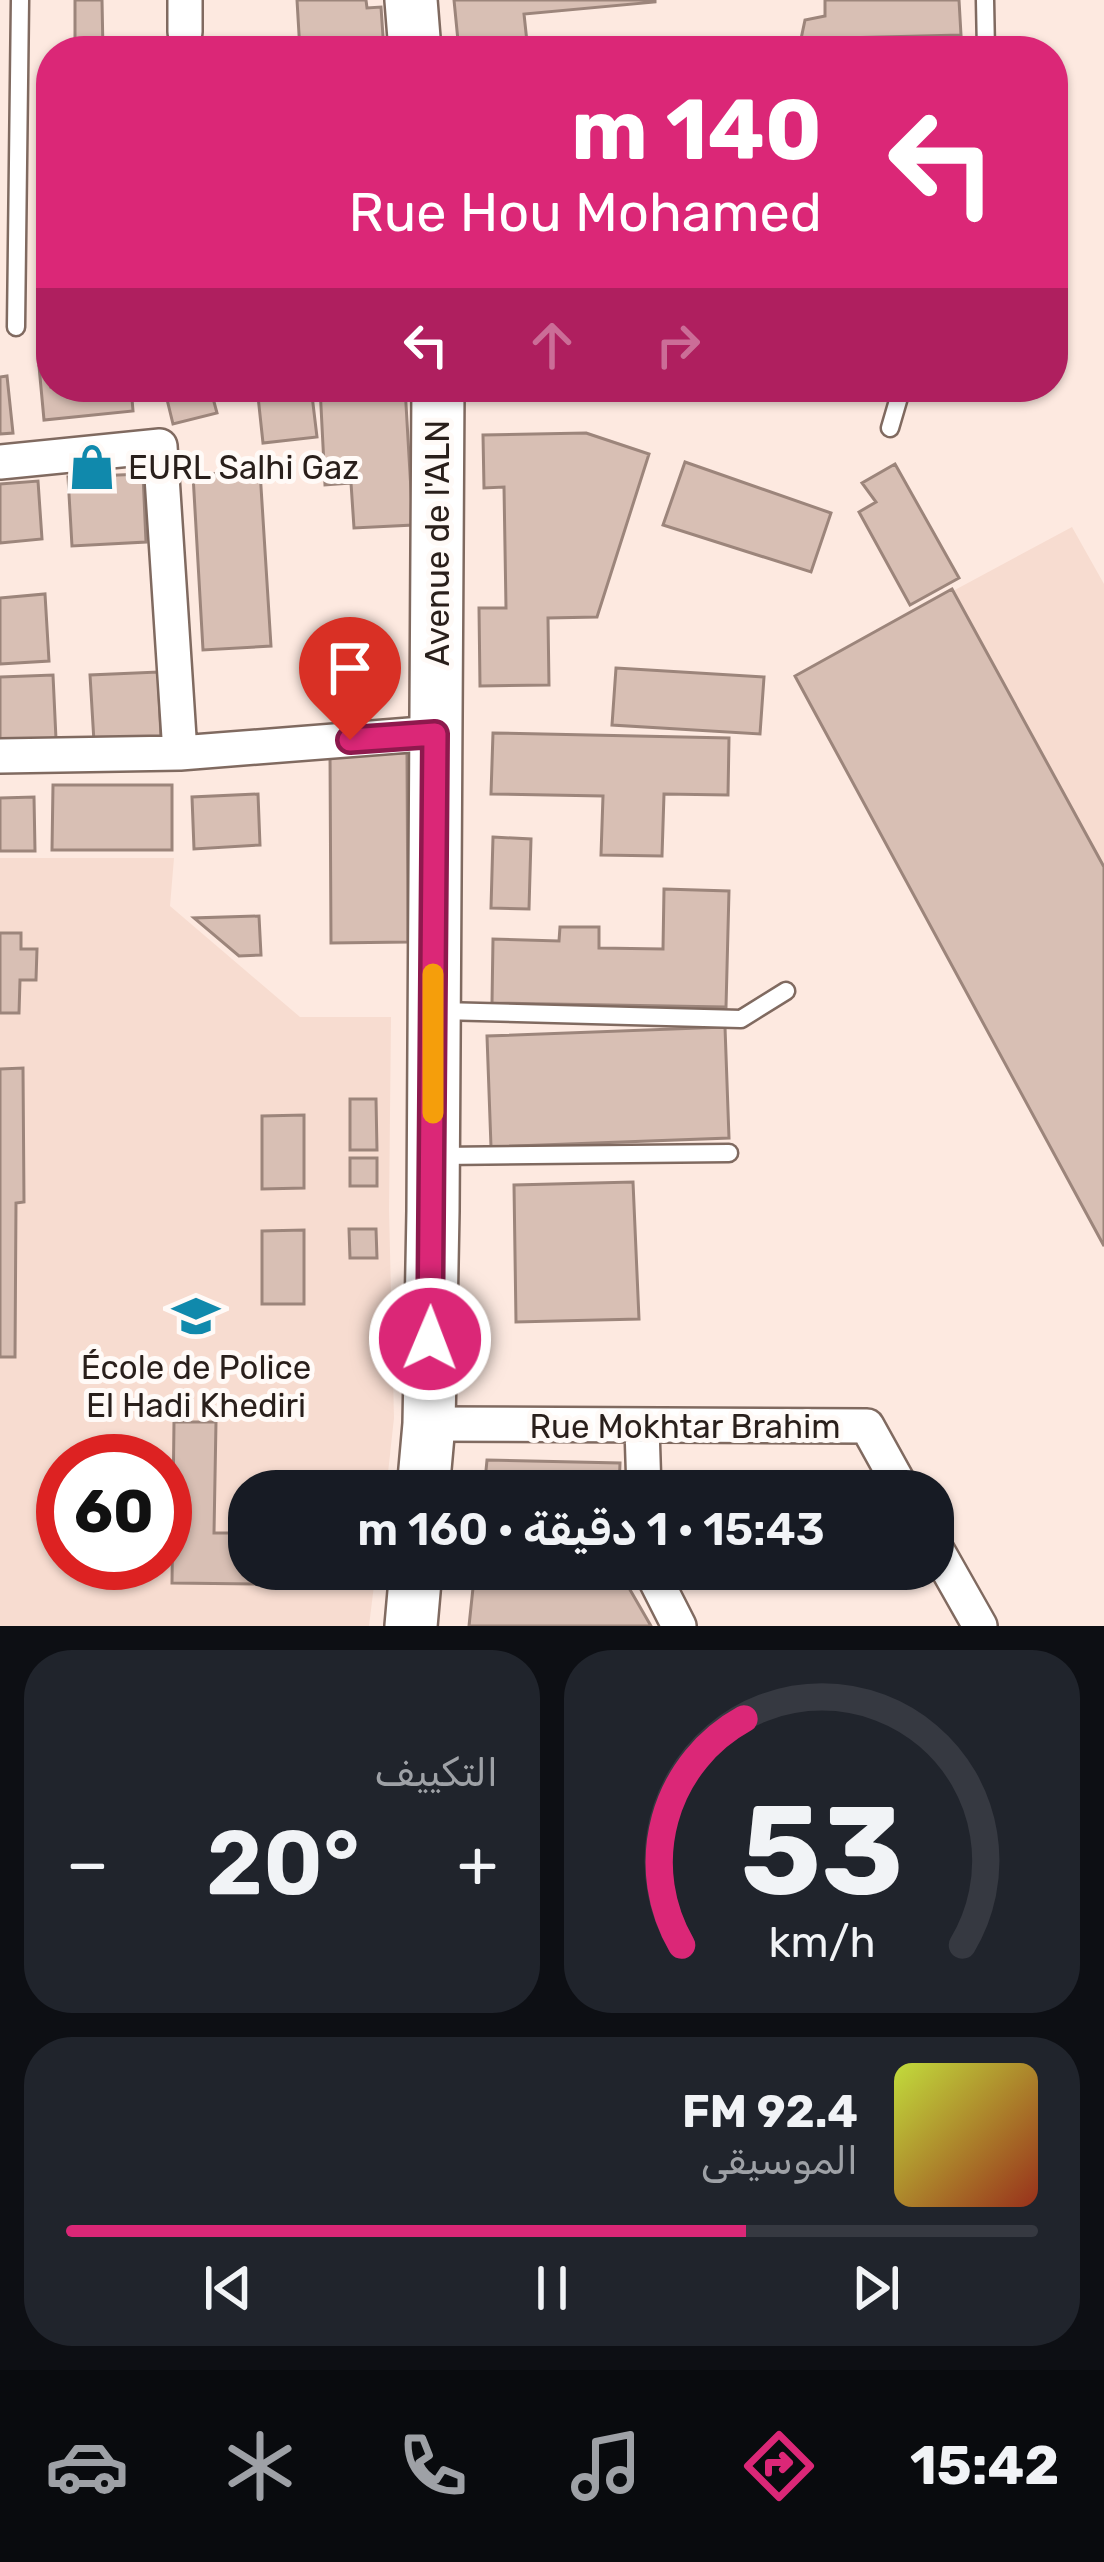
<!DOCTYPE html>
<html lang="ar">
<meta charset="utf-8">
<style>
body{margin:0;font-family:Rubik,"Noto Naskh Arabic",sans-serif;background:#20242c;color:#f1f3f6;direction:rtl;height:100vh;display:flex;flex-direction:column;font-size:45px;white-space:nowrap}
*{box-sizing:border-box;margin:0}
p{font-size:39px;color:#9ea1a6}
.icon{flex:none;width:66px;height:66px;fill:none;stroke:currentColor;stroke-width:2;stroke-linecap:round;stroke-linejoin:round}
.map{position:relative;height:1626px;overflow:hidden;direction:ltr}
.panel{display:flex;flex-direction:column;gap:24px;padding:24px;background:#0d0f14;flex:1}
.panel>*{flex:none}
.top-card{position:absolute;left:36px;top:36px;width:1032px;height:366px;border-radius:48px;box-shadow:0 3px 9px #0004;direction:rtl;background:#db2777;color:#fff;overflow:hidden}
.speed{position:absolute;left:36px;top:1434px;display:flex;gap:24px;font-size:60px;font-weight:700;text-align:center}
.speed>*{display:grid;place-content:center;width:156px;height:156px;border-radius:50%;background:#171b24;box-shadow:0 3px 9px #0004;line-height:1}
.speed .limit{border:18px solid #d22;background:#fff;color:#111}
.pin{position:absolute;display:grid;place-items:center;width:102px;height:102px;color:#fff;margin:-123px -51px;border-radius:50% 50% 50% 0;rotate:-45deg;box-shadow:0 0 12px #0007}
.pin .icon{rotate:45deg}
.me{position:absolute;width:132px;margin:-66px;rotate:1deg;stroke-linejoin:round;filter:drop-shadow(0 0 9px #0008)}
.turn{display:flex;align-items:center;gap:42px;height:252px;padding:0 48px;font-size:54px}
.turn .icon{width:156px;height:156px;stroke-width:2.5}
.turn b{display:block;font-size:84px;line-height:102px}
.lanes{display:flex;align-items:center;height:114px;padding:0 48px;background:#0003;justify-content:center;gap:60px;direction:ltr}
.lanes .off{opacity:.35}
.big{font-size:90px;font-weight:600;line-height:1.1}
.panel .tile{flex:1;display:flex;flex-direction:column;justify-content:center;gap:18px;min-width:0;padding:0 42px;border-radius:48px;background:#20242c}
.panel .dial{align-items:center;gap:0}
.dial svg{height:312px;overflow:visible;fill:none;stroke:#363941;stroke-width:7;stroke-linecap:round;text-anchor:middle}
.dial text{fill:#f1f3f6;stroke:none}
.song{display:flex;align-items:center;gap:36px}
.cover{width:144px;height:144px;border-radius:18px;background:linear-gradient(135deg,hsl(70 70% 55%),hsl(10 70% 35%))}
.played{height:12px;border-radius:6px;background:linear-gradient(90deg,#db2777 70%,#363941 70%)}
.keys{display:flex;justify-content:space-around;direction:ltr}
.heat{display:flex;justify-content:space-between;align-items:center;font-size:66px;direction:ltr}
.panel .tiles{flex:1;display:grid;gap:24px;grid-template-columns:1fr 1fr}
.tile:last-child{grid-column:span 2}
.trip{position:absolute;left:228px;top:1470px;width:726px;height:120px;border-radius:48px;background:#171b24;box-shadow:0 3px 9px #0004;font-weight:600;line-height:120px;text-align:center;direction:rtl}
.tab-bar{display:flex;height:192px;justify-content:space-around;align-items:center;background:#090b0e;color:#9ea1a6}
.tab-bar .icon{width:84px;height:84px}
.tab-bar .selected{color:#db2777}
.tab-bar b{font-size:54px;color:#f1f3f6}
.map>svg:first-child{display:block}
.built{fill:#f7dcd0;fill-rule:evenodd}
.building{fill:#d8bfb4;stroke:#9c857b;stroke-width:3}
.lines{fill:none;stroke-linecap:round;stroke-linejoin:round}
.service-casing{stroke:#806a60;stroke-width:21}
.minor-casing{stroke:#806a60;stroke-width:38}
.primary-casing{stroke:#806a60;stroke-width:56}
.service{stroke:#fff;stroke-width:16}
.minor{stroke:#fff;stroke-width:33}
.primary{stroke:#fff;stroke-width:51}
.route-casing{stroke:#8e194d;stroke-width:30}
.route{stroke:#db2777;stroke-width:21}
.slow{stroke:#f59e0b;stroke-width:21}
.labels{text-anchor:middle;stroke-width:10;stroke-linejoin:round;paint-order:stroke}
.poi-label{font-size:33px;fill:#291f1b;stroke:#fffaf7;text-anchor:start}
.street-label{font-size:33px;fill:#291f1b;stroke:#fffaf7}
</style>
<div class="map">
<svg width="1104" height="1626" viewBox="0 0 1104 1626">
<rect width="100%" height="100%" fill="#fde9e0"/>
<!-- built -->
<path class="built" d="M 1072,527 L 1104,584 L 1104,1246 L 795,676 Z
M 0,858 L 174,858 L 170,906 L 300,1017 L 391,1017 L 389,1210 L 394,1418 L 386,1491 L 249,1491 L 249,1569 L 376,1569 L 369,1626 L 0,1626 ZM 63,1461 L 165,1461 L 165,1563 L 63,1563 Z"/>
<!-- building -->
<path class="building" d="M 75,0 L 102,0 L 103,51 L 75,51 Z
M 297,0 L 366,0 L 367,8 L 381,7 L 384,51 L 300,51 Z
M 454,0 L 655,0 L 655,2 L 524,14 L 527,42 L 510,44 L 511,51 L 459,51 Z
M 825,0 L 959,0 L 961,35 L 801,39 L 805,20 L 825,16 Z
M 51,365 L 51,387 L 131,387 L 133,411 L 44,420 L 39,366 Z
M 7,376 L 13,433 L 0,434 L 0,377 Z
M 164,387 L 210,387 L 217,413 L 173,424 Z
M 257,387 L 311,387 L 317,437 L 263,443 Z
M 320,387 L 405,387 L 413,525 L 354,528 L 351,483 L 325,485 Z
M 586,433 L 649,454 L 597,617 L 548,618 L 549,685 L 480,686 L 479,608 L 506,608 L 504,487 L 484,488 L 483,435 Z
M 685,462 L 831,513 L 811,572 L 663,525 Z
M 895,464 L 959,578 L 910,605 L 859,512 L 876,502 L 862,483 Z
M 260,471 L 271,646 L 203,650 L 193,475 Z
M 143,474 L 146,542 L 72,546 L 68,477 Z
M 38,481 L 42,539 L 0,543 L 0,484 Z
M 952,589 L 1104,867 L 1104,1246 L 795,676 Z
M 45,594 L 49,661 L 0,664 L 0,598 Z
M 616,668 L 764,677 L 760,734 L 612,725 Z
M 158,672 L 161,738 L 94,742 L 90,675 Z
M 53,675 L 56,739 L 0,742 L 0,677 Z
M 493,733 L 729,738 L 728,795 L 664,794 L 662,856 L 601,855 L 603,796 L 491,794 Z
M 330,753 L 407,753 L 408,942 L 331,943 Z
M 53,785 L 172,785 L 172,850 L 52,850 Z
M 258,794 L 260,845 L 194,849 L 192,797 Z
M 34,797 L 35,851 L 0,851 L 0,798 Z
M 493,837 L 531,839 L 529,909 L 491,908 Z
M 664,889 L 729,891 L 726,1007 L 492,1003 L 493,939 L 559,941 L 560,927 L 599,927 L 599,948 L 663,949 Z
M 259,916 L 261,955 L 239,956 L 194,918 Z
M 0,933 L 21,933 L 21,949 L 37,949 L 36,980 L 20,980 L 19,1013 L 0,1013 Z
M 725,1027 L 729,1138 L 491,1147 L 487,1036 Z
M 23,1068 L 24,1202 L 16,1203 L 15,1357 L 0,1357 L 0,1069 Z
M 350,1099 L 376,1099 L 377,1150 L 350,1150 Z
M 304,1115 L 304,1188 L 262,1189 L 262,1116 Z
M 350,1158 L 377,1158 L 377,1186 L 350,1186 Z
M 633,1182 L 639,1319 L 516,1322 L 514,1185 Z
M 349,1229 L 376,1229 L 377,1258 L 350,1258 Z
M 304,1230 L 304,1304 L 262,1304 L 262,1231 Z
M 174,1422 L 216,1422 L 214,1533 L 249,1533 L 249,1569 L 362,1569 L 362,1585 L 172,1583 Z
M 487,1460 L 620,1463 L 619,1491 L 484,1491 Z
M 475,1569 L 618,1569 L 651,1626 L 469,1626 Z"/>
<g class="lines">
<defs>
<path id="service" d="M 985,0 L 986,51
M 16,327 L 20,0
M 890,428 L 902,387
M 440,1011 L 741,1019 L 786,991
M 440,1156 L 729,1153"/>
<path id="minor" d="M 185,32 L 185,0
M 0,462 L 160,446 L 180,753
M 0,756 L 180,753 L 435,733
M 429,1424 L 867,1426 L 903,1491
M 642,1428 L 644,1491
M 933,1543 L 980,1626
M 650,1569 L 679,1626"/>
<path id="primary" d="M 411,0 L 415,51
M 423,1491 L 429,1424 L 433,1211 L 438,387
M 411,1626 L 416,1569"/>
</defs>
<!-- service casing -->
<use href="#service" class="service-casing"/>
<!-- minor casing -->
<use href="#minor" class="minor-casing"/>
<!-- primary casing -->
<use href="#primary" class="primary-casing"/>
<!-- service -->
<use href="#service" class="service"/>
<!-- minor -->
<use href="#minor" class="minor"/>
<!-- primary -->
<use href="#primary" class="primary"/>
</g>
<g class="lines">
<defs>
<path id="route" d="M 350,740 L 435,734 L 430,1339"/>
</defs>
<!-- route casing -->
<use href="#route" class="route-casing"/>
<!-- route -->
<use href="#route" class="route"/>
<!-- slow -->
<path class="slow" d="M 433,1113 L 433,974"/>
</g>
<!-- icons -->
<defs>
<symbol id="shop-bare" viewBox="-9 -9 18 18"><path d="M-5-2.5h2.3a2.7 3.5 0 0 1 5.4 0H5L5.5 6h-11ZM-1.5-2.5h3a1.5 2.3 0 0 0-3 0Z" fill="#1089ac" stroke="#fffaf7" stroke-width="2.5" paint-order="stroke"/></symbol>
<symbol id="university-bare" viewBox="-9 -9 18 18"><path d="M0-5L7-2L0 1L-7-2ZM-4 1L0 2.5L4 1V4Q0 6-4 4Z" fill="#1089ac" stroke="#fffaf7" stroke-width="2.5" paint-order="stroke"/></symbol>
</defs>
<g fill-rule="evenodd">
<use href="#shop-bare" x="59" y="434" width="66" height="66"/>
<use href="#university-bare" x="163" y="1283" width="66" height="66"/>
</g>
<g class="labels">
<!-- poi labels -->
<g class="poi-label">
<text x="128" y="479">EURL Salhi Gaz</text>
<text x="196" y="1379" text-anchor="middle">École de Police<tspan x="196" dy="38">El Hadi Khediri</tspan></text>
</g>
<!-- street labels -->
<g class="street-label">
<text transform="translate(437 543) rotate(-90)" y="12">Avenue de l'ALN</text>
<text x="685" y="1438">Rue Mokhtar Brahim</text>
</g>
</g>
</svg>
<div class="speed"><div class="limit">60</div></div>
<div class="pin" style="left:350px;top:740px;background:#d93025"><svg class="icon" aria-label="arrive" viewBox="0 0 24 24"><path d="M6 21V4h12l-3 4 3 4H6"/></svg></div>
<svg class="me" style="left:430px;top:1339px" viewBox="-20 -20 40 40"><circle r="17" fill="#db2777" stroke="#fff" stroke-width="3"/><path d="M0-11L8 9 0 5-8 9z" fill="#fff"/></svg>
<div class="trip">15:43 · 1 دقيقة · 160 m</div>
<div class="top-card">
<div class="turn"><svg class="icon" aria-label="left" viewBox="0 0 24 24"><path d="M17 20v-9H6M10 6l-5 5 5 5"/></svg><div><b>140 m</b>Rue Hou Mohamed</div></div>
<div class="lanes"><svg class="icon" aria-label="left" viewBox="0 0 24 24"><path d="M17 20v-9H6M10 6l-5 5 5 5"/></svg><svg class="icon off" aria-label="ahead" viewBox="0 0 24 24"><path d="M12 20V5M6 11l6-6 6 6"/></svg><svg class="icon off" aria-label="right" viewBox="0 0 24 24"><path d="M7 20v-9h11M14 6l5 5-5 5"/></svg></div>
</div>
</div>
<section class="panel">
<div class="tiles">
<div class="tile dial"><svg viewBox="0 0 100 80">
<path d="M14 69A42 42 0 1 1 86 69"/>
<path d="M14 69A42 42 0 0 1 30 11" stroke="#db2777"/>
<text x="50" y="56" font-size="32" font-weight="700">53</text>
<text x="50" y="72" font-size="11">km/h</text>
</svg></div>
<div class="tile"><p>التكييف</p>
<div class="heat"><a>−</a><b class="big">20°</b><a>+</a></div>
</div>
<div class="tile">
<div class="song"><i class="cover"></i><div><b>92.4 FM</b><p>الموسيقى</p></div></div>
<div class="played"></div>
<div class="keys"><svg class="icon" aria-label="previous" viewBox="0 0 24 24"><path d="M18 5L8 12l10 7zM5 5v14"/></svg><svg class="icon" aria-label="pause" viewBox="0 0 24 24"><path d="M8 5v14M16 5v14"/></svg><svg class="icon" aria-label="next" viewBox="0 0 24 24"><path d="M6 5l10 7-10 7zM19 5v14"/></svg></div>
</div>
</div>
</section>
<nav class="tab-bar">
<b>15:42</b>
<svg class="icon selected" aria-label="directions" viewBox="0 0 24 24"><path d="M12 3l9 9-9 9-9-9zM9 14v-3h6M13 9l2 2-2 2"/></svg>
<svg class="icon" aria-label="music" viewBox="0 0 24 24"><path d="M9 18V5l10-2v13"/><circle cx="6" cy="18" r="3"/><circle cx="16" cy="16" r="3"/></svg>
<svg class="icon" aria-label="phone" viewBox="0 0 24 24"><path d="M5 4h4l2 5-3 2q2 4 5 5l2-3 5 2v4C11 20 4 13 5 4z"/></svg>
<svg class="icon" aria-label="climate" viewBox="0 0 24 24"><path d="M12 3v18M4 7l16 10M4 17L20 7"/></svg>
<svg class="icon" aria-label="car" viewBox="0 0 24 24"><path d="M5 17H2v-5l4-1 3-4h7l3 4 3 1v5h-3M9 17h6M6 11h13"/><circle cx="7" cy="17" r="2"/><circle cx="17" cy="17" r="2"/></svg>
</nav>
